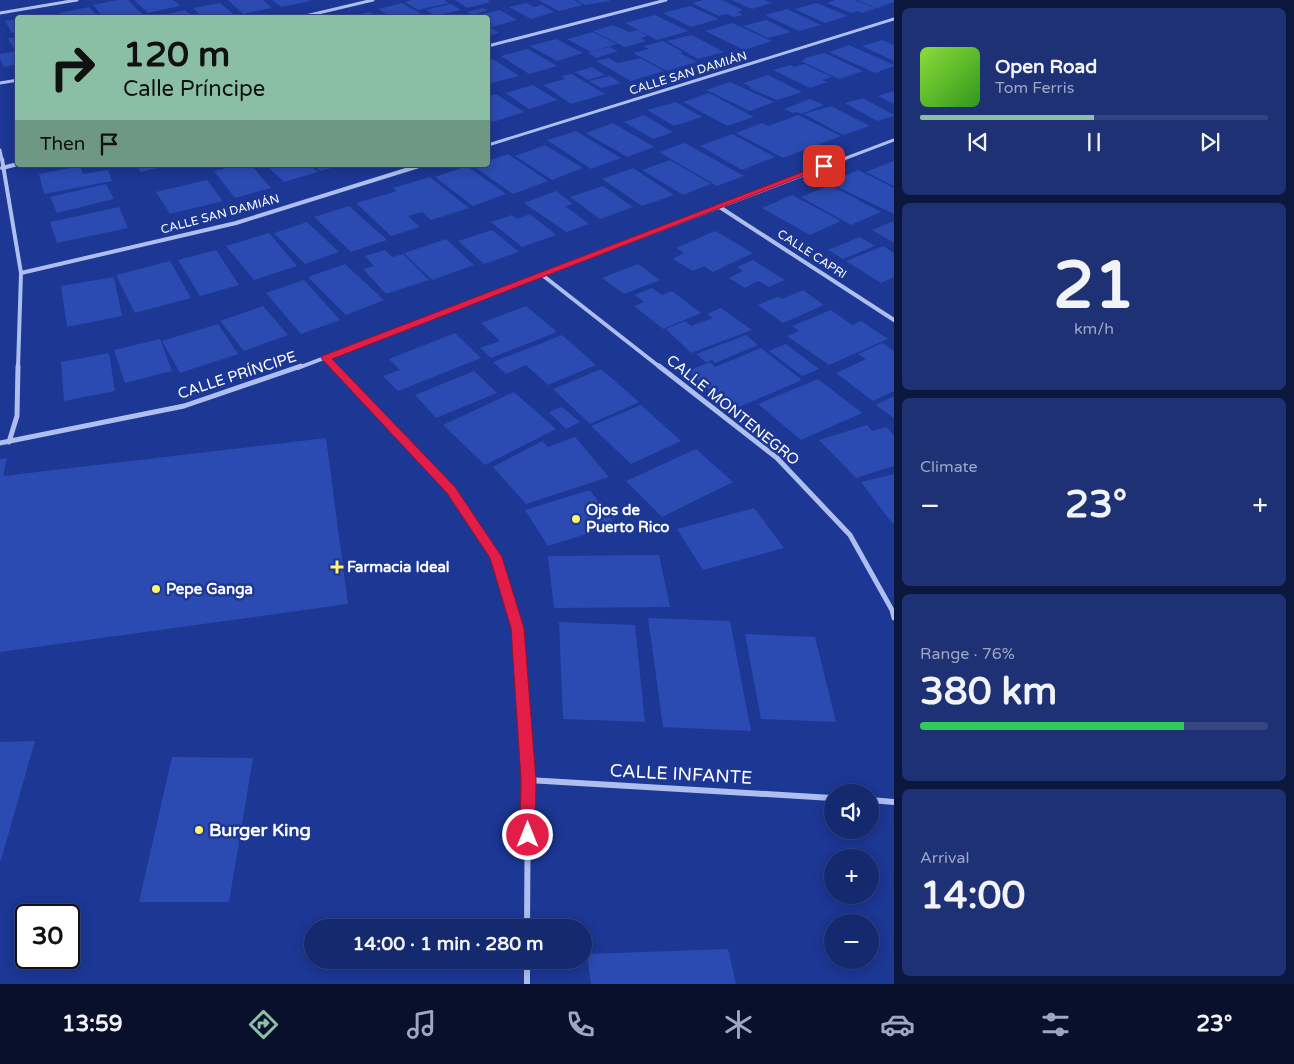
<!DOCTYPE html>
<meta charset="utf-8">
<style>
body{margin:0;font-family:"Varela Round",sans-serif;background:#1e3174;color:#f1f3f6;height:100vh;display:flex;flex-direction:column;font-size:19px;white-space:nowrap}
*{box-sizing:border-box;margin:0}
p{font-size:16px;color:#9da6c3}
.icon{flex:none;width:28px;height:28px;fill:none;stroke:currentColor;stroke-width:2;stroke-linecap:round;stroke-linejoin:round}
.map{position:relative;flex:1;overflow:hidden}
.details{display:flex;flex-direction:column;gap:8px;padding:8px;background:#0c173d;width:400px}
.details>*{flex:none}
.banner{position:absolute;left:15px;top:15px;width:475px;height:152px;border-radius:5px;box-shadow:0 2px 12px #0003,0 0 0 1px #344582;background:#8abfa5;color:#111;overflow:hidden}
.fabs{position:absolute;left:824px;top:784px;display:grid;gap:10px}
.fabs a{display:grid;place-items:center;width:55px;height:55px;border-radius:50%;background:#15296f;box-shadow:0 2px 12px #0003,0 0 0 1px #344582;font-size:25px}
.speed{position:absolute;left:15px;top:904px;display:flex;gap:10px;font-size:25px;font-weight:700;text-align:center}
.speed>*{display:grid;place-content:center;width:65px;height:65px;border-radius:50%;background:#15296f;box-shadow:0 2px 12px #0003,0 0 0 1px #344582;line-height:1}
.speed .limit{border:2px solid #111;border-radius:8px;background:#fff;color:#111}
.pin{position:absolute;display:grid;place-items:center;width:42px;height:42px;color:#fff;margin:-21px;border-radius:10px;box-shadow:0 2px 8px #0006}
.me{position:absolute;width:55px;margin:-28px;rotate:0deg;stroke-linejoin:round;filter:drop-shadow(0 0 4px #0008)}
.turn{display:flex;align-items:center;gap:18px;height:105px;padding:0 25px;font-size:22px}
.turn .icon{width:65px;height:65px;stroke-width:2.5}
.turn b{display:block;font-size:35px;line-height:42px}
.then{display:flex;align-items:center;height:48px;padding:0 25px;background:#0003;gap:10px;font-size:19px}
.big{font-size:38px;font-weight:700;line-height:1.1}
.details .tile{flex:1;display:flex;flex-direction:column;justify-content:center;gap:8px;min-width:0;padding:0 18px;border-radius:8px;background:#1e3174}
.details .dial{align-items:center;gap:0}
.dial b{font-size:65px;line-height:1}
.song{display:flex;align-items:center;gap:15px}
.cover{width:60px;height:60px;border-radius:8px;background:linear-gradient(135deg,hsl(90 70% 55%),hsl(110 70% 35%))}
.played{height:5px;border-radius:2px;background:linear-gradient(90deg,#8abfa5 50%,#344582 50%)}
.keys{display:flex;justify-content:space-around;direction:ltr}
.heat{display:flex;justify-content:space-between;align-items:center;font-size:28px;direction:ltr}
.charge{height:8px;border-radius:4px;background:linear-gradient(90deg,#34c759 76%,#344582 0)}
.trip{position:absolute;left:304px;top:919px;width:288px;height:50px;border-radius:25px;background:#15296f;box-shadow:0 2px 12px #0003,0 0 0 1px #344582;font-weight:700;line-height:50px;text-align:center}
.menu{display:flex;height:80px;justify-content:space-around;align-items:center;background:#08102c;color:#9da6c3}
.menu .icon{width:35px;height:35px}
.menu .on{color:#8abfa5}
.menu b{font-size:22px;color:#f1f3f6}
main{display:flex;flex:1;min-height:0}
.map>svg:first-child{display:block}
.building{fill:#2b4bb2}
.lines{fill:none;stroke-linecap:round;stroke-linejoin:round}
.street-far3{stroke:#aebeef;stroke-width:3}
.street-far2{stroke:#aebeef;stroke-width:4}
.street-far1{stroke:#aebeef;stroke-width:5}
.street{stroke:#aebeef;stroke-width:6}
.route{fill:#e11d48;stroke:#92132f}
.poi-dot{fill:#fff46c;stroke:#1c3794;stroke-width:2}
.labels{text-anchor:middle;stroke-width:5;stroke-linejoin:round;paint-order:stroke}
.far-street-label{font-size:12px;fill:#fff;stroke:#1c3794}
.street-label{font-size:15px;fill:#fff;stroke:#1c3794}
.poi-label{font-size:15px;font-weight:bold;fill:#fff;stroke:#1c3794;text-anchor:start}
.near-street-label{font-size:18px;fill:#fff;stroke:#1c3794}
.near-poi-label{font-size:18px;font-weight:bold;fill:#fff;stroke:#1c3794;text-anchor:start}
</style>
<main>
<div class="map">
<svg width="894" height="984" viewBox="0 0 894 984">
<rect width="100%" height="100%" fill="#1c3794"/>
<!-- building -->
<path class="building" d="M 117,0 L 128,0 L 143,15 L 129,18 L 104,18 L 93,5 Z
M 134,0 L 173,0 L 180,6 L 148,13 Z
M 228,0 L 263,0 L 272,8 L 243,14 Z
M 272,0 L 310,0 L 310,1 L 281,7 Z
M 413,0 L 444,0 L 449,3 L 418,10 L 405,2 Z
M 455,0 L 488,0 L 491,2 L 467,8 Z
M 538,0 L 574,0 L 583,5 L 559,11 Z
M 577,0 L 609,0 L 610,1 L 585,5 Z
M 703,0 L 722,0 L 743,10 L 738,12 L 743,15 L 733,17 L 727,14 L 719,16 L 692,3 Z
M 731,0 L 764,0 L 772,3 L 752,9 Z
M 835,0 L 854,0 L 876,8 L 862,13 L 858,11 L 851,13 L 827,3 Z
M 857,0 L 894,0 L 894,2 L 877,8 Z
M 220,3 L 237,17 L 203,18 L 193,8 Z
M 402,3 L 425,16 L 393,18 L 378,9 Z
M 526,3 L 534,7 L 542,5 L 554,12 L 531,19 L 509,7 Z
M 817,3 L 848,16 L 825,23 L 794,9 Z
M 451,4 L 461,10 L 435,16 L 426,10 Z
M 690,6 L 719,19 L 691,27 L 663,13 Z
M 89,7 L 100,18 L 63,18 L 59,13 Z
M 483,8 L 488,10 L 473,15 L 467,12 Z
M 787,9 L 821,25 L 799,31 L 765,15 Z
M 185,10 L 194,18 L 154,18 L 153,17 Z
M 500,10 L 517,20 L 492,27 L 488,24 L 488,18 L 474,16 Z
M 370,12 L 378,18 L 350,18 L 350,17 Z
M 655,15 L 688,31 L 657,40 L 625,23 Z
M 18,19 L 18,32 L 12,33 L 5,21 Z
M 766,20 L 791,32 L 768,38 L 743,26 Z
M 732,23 L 772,41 L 744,50 L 705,31 Z
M 613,25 L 629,32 L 637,30 L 648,36 L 641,38 L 646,41 L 625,47 L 593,31 Z
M 488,26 L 499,33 L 488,36 Z
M 593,32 L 617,44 L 591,52 L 567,39 Z
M 692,35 L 724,52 L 698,59 L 667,41 Z
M 18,37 L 18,49 L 14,49 L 8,38 Z
M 556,39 L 583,53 L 557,61 L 530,46 Z
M 882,40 L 894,45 L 894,61 L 862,46 Z
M 663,41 L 683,52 L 680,53 L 697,62 L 667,71 L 633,53 L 649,49 L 644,46 Z
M 849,45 L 894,65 L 894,66 L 875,73 L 829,52 Z
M 610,47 L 618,51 L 596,58 L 588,53 Z
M 528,49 L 557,66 L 529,74 L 501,56 Z
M 18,51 L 18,64 L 4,67 L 0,59 L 0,54 Z
M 825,53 L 863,71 L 839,79 L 801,61 L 806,59 L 804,58 Z
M 609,58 L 618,63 L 640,58 L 664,71 L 631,81 L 596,61 Z
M 493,59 L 519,76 L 488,84 L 488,60 Z
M 804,64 L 832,77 L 822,80 L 827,82 L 810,88 L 773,70 L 790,65 L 795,67 Z
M 592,67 L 605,75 L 588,80 L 575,72 Z
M 572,74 L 605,94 L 571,104 L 543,85 L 565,79 L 561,76 Z
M 768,75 L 802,92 L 777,100 L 749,88 L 751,87 L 743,83 Z
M 610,76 L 621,83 L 601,88 L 589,81 Z
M 730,82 L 774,102 L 750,111 L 706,90 Z
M 533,85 L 557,100 L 529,109 L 505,93 Z
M 894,91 L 894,104 L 878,96 Z
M 709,93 L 754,117 L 727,126 L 683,102 Z
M 496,94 L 524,112 L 493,122 L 488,118 L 488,96 Z
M 863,98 L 894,115 L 894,116 L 877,121 L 845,103 Z
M 810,99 L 824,105 L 801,114 L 797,112 L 793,113 L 784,109 Z
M 676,102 L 702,117 L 674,126 L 647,110 Z
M 831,106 L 870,126 L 843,135 L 804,114 Z
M 644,115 L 673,132 L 653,139 L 624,122 Z
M 798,115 L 841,136 L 783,158 L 736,133 L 762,123 L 768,126 Z
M 613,123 L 654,147 L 627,157 L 586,133 Z
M 576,131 L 621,158 L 591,169 L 547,140 Z
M 732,134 L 775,157 L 742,170 L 700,146 Z
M 685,143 L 744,176 L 717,186 L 659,152 Z
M 545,145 L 583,168 L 552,180 L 515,156 Z
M 508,154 L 548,181 L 513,194 L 473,166 L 488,165 L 488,161 Z
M 670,160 L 711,184 L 683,195 L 642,170 Z
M 894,161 L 894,186 L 866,172 Z
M 136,165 L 165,165 L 165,166 L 141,172 Z
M 237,165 L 251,165 L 271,188 L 235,198 L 214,171 Z
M 266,165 L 309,165 L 318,172 L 284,182 Z
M 315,165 L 339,165 L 339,166 L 320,171 Z
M 80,166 L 83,174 L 108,170 L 112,181 L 44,194 L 39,174 Z
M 467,166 L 506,194 L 473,206 L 435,177 Z
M 633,168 L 674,195 L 642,206 L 602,179 Z
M 858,170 L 894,188 L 894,214 L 829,183 Z
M 430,177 L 469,208 L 431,220 L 422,212 L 408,216 L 420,227 L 391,236 L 356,203 L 397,191 L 393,188 Z
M 207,180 L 223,201 L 170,214 L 156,192 Z
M 106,184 L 114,199 L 57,213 L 50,197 Z
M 830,185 L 881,212 L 851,225 L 801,197 Z
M 603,186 L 633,207 L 600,219 L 570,197 Z
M 556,191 L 573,204 L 565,206 L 589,224 L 566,232 L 524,203 Z
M 792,195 L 841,221 L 810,235 L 762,208 Z
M 349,206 L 387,240 L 351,252 L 314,217 Z
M 119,207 L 128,228 L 57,243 L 50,222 Z
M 530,214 L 556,235 L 522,247 L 491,222 L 512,215 L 517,219 Z
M 894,221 L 894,243 L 872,230 Z
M 307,222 L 339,252 L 305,264 L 274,233 Z
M 492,230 L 519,252 L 484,264 L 458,241 Z
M 715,231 L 753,253 L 713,272 L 704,266 L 693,271 L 673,259 L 684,253 L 676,248 Z
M 269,233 L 297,266 L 254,280 L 226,246 Z
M 860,237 L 875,246 L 843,259 L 828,250 Z
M 446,239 L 474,265 L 432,280 L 404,253 Z
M 883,246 L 894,253 L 894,277 L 881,283 L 846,261 Z
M 216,250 L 239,285 L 200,296 L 178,260 Z
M 385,250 L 392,257 L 403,254 L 429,280 L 386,294 L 363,269 L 374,266 L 365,256 Z
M 753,260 L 785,280 L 769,287 L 758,281 L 745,288 L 729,278 L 743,271 L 737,267 Z
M 170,261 L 191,298 L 135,313 L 116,275 Z
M 345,264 L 384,300 L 346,315 L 308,277 Z
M 638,264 L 660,280 L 624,294 L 602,278 Z
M 114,277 L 122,316 L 67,327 L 61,286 Z
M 304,280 L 340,320 L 301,334 L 266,293 Z
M 652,288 L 662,295 L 672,291 L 701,313 L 663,329 L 634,306 L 644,302 L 635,295 Z
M 803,290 L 824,305 L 783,323 L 758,305 L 777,297 L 782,299 Z
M 263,306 L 288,335 L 244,351 L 220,321 Z
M 526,306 L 557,332 L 491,358 L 480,348 L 500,341 L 481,323 Z
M 721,308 L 752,330 L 691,353 L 666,329 L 685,321 L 691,326 L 713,318 L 707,314 Z
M 831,310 L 852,325 L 861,321 L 888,339 L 829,365 L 787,336 L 799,331 L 792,326 Z
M 218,324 L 238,354 L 180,373 L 162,341 Z
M 455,333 L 481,358 L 398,391 L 383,376 L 400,370 L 389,359 Z
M 562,335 L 596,365 L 548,385 L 526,365 L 506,374 L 493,362 Z
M 746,335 L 758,345 L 715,363 L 712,360 L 706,362 L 696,354 Z
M 160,339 L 172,371 L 125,383 L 114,350 Z
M 882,343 L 894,351 L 894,391 L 873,401 L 836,373 L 866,359 L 858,354 Z
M 786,344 L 819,369 L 802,376 L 769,351 Z
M 761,348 L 802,380 L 739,407 L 734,402 L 727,405 L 688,371 L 710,362 L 715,367 Z
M 109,353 L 115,391 L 64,401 L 61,362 Z
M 601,369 L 639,402 L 590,424 L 553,389 Z
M 474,371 L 497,393 L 436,418 L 415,395 Z
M 818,379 L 862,413 L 801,440 L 758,404 Z
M 514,392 L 556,429 L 485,465 L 443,425 Z
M 894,396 L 894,418 L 876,405 Z
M 641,405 L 681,441 L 631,464 L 591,426 Z
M 562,407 L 580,422 L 566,429 L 549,412 Z
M 867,425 L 872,431 L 886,427 L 894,435 L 894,466 L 856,478 L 819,440 Z
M 575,437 L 609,477 L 526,504 L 493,467 L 542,441 L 548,447 Z
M 326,438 L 348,604 L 0,652 L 0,459 L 7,458 L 3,476 Z
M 696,449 L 733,482 L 662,517 L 626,481 Z
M 894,474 L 894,523 L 892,523 L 861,482 Z
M 590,490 L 615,525 L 548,546 L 525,510 Z
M 754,508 L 784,548 L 703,570 L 677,529 Z
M 659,555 L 670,607 L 554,608 L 548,556 Z
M 648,618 L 730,621 L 751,731 L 663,727 Z
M 559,622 L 635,625 L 645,722 L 563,719 Z
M 745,634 L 815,637 L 836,722 L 761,719 Z
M 35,741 L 1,860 L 0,860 L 0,742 Z
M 172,757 L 253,758 L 229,902 L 139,902 Z
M 728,949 L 736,984 L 591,984 L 587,954 Z"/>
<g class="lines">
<!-- street-far3 -->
<path class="street-far3" d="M 0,13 L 77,0
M 297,18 L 373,0
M 488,46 L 666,0
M 0,83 L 18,80
M 488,145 L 894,19
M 0,150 L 2,160
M 841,160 L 894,140"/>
<!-- street-far2 -->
<path class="street-far2" d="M 2,159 L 21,273 L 18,368
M 2,168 L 18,164
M 718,206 L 894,320
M 21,273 L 236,223 L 422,165
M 541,274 L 661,368
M 326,358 L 335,368
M 298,368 L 844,159"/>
<!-- street-far1 -->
<path class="street-far1" d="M 334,366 L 451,490 L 496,557 L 518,628 L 519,636
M 659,366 L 777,458 L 850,535 L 892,610 L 894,618
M 9,442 L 17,416 L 18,366
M 0,443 L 184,406 L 301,366"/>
<!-- street -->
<path class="street" d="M 518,635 L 528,780 L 527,928
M 528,780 L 832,798
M 870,800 L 894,802
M 527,960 L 527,984"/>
</g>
<!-- route -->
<path class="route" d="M 821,165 L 828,166 L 332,359 L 455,487 L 502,557 L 524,628 L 536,780 L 535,835 L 533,841 L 528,843 L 523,841 L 520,835 L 521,780 L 511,628 L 490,558 L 447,493 L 321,358 L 322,356 Z"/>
<!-- markers -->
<g class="poi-dot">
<circle cx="576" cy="519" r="5"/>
<path d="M334.5 559.5h5v5h5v5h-5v5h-5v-5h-5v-5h5z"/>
<circle cx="156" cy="589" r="5"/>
<circle cx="199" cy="830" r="5"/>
</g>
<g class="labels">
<!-- far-street labels -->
<g class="far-street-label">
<text transform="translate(688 73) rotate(-17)" y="4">CALLE SAN DAMIÁN</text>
<text transform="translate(220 214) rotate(-15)" y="4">CALLE SAN DAMIÁN</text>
<text transform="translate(812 254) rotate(33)" y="4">CALLE CAPRI</text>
</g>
<!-- street labels -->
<g class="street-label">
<text transform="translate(237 375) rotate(-18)" y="5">CALLE PRÍNCIPE</text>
<text transform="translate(733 410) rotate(39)" y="5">CALLE MONTENEGRO</text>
</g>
<!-- poi labels -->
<g class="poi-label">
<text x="586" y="515">Ojos de<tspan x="586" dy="17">Puerto Rico</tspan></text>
<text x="347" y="572">Farmacia Ideal</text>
<text x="166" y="594">Pepe Ganga</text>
</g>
<!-- near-street labels -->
<g class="near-street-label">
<text transform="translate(681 774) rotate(3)" y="6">CALLE INFANTE</text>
</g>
<!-- near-poi labels -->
<g class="near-poi-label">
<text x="209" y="836">Burger King</text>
</g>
</g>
</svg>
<div class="fabs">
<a><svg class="icon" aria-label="sound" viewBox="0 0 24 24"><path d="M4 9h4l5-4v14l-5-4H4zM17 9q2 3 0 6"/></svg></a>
<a>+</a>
<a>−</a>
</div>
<div class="speed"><div class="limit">30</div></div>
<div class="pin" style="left:824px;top:166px;background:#d93025"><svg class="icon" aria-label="arrive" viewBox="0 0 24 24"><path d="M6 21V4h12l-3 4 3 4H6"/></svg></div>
<svg class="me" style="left:528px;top:835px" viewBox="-20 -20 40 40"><circle r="17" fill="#e11d48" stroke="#fff" stroke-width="3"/><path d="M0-11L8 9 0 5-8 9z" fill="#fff"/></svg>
<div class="trip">14:00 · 1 min · 280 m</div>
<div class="banner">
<div class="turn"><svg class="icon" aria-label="right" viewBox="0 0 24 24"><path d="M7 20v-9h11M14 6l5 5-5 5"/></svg><div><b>120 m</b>Calle Príncipe</div></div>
<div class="then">Then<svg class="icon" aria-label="arrive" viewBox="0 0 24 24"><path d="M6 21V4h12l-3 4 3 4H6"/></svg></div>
</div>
</div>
<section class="details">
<div class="tile">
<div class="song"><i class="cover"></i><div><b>Open Road</b><p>Tom Ferris</p></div></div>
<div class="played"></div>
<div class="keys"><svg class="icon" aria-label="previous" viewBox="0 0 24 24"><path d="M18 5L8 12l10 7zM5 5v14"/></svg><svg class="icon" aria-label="pause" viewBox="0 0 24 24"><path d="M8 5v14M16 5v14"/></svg><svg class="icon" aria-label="next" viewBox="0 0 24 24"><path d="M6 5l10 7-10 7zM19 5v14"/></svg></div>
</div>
<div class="tile dial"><b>21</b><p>km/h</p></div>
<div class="tile"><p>Climate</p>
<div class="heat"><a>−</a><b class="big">23°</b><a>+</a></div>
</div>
<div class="tile"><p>Range · 76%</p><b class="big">380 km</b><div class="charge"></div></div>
<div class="tile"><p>Arrival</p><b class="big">14:00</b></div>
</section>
</main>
<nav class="menu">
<b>13:59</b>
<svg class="icon on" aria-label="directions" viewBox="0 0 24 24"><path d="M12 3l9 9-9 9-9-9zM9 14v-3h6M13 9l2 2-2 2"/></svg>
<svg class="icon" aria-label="music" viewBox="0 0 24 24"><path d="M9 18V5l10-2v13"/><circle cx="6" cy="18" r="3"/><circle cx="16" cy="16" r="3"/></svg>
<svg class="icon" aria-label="phone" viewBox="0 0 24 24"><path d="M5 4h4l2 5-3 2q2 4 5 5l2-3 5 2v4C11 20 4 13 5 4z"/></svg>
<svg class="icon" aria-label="climate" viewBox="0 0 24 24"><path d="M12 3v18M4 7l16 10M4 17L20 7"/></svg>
<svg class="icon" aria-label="car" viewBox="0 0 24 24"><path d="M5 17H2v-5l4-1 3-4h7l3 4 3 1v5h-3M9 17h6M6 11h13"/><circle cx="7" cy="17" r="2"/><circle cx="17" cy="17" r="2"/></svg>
<svg class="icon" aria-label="filters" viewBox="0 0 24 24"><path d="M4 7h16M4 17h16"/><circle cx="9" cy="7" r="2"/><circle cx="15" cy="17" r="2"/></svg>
<b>23°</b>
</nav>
